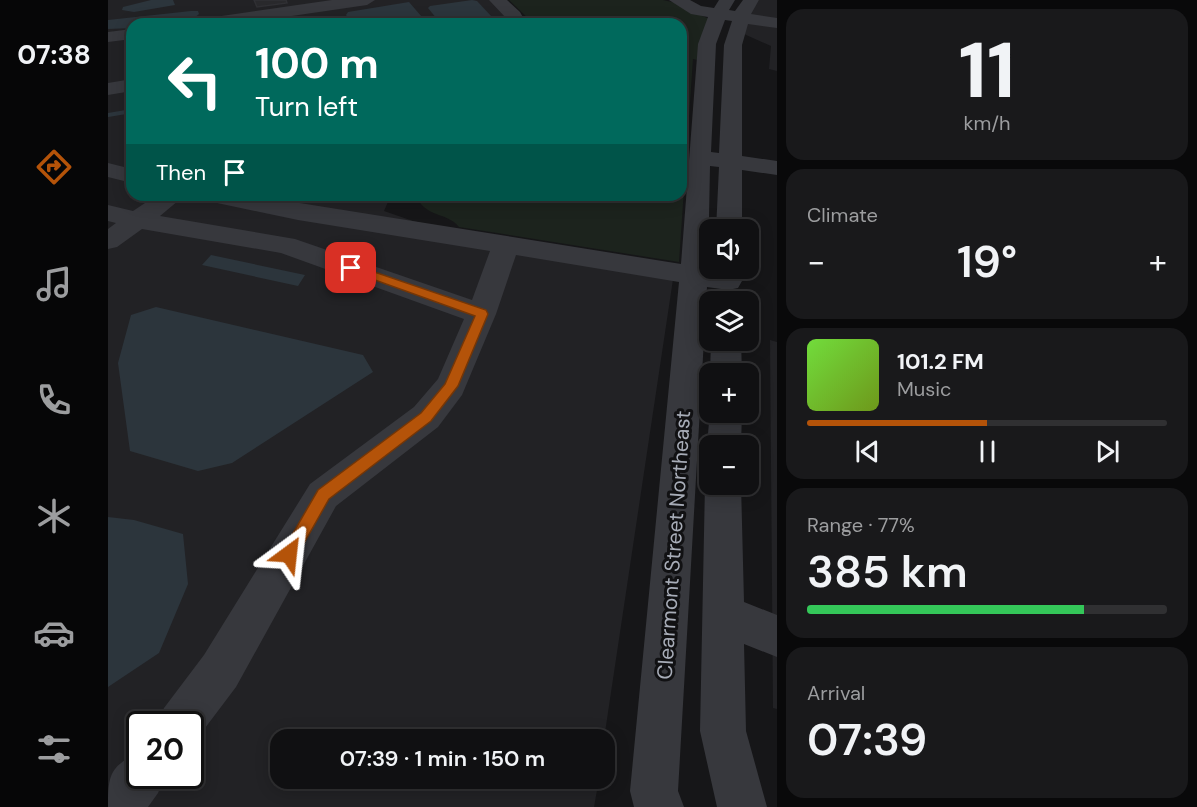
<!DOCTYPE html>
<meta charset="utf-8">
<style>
body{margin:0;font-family:"DM Sans",sans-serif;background:#19191b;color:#f1f3f6;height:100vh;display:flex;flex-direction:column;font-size:22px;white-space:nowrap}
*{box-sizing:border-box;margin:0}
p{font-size:20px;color:#9c9d9f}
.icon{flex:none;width:33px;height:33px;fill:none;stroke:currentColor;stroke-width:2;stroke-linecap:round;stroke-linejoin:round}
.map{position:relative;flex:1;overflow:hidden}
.sheet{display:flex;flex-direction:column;gap:9px;padding:9px;background:#09090a;width:420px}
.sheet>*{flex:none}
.hud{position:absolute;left:18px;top:18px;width:561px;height:183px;border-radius:18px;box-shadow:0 3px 15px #0003,0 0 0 2px #303032;background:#00695c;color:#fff;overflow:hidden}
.controls{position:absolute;left:591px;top:219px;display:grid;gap:12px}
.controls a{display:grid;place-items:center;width:60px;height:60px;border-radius:12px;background:#101012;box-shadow:0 3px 15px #0003,0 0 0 2px #303032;font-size:30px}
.speed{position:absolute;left:18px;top:711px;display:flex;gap:12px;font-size:30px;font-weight:700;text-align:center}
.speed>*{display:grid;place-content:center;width:78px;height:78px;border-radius:50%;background:#101012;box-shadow:0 3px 15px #0003,0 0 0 2px #303032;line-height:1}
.speed .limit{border:3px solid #111;border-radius:9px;background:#fff;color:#111}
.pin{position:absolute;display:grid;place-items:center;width:51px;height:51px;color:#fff;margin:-26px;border-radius:12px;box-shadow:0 3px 9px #0006}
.me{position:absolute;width:66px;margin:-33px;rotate:30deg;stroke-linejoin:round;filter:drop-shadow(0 0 4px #0008)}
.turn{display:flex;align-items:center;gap:21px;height:126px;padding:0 30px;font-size:27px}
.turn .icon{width:78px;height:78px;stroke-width:2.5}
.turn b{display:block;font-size:42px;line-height:51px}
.then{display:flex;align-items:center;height:57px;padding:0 30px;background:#0003;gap:12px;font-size:22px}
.big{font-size:45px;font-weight:600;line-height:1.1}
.sheet .tile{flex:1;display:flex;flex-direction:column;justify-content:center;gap:9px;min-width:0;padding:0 21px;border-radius:18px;background:#19191b}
.sheet .dial{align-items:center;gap:0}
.dial b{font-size:78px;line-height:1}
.song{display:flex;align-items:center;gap:18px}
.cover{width:72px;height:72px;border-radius:9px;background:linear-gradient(135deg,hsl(100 70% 55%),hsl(80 70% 35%))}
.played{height:6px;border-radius:3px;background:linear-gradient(90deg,#b45309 50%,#303032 50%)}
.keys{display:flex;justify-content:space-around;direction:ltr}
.heat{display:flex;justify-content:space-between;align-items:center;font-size:33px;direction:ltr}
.charge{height:9px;border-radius:4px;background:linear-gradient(90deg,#34c759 77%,#303032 0)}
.trip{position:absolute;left:162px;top:729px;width:345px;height:60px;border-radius:18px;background:#101012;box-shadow:0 3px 15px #0003,0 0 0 2px #303032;font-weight:600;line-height:60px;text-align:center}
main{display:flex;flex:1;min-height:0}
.tabs{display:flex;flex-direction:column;width:108px;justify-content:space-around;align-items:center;background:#060607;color:#9c9d9f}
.tabs .icon{width:42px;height:42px}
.tabs .current{color:#b45309}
.tabs b{font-size:27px;color:#f1f3f6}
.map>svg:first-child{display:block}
.built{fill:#222225;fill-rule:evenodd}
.green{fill:#1c231d}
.water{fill:#2c353c}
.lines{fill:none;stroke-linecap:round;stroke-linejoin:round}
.stream{stroke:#2c353c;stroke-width:4}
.building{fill:#29292c;stroke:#303034;stroke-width:1.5}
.minor{fill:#37383d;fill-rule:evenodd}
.route{fill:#b45309;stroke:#753606;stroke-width:1.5}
.labels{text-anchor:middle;stroke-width:6;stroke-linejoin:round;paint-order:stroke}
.street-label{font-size:21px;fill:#a8adb8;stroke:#111113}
</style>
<main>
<nav class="tabs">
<b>07:38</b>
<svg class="icon current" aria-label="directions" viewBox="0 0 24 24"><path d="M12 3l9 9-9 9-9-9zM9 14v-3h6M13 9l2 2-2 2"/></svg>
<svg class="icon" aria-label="music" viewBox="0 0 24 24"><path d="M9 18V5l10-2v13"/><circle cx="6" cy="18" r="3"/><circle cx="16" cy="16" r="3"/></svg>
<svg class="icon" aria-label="phone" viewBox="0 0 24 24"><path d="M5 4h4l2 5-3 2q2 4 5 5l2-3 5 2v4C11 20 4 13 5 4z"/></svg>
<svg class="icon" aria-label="climate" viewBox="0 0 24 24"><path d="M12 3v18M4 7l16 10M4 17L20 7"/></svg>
<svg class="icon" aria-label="car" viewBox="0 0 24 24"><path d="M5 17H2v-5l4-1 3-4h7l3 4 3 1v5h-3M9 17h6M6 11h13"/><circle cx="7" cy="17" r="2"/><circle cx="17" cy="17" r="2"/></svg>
<svg class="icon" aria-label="filters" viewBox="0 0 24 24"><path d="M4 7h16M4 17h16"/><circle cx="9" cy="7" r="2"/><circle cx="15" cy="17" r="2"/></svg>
</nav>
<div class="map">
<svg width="669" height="807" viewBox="0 0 669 807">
<rect width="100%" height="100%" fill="#161618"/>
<!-- built -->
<path class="built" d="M 0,0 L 392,0 L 417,24 L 24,24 L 24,195 L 283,195 L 276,211 L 305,221 L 367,235 L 567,266 L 496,739 L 172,740 L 172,778 L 491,779 L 486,807 L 0,807 ZM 32,724 L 82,724 L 82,776 L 32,776 Z
M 651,0 L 669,0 L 669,71 L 661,69 L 663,46 L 636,34 L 642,13 Z
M 662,340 L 669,342 L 669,709 L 665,708 Z"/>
<!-- green -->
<path class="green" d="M 401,0 L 555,0 L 568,3 L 601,19 L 590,60 L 585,59 L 571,262 L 351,227 C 340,212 316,218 308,195 L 573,195 L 573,24 L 426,24 Z"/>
<!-- water -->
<path class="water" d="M 43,0 L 65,0 L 67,5 L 26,12 L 14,10 L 15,7 Z
M 364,0 L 369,1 L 384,17 L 348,24 L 333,24 L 320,8 L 322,6 Z
M 301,2 L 320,24 L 245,24 L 238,15 L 240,12 Z
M 83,11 L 90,11 L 91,14 C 80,26 41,24 24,24 L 24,28 L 0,29 L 0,20 Z
M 103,255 L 197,275 L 190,286 L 94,265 Z
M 48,307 L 255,355 L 265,372 L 124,463 L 90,471 L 22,451 L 10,363 L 23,315 Z
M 0,517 L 26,520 L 75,534 L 80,584 L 51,653 L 0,687 Z"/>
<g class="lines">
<!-- stream -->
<path class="stream" d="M 0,115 L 24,111"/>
</g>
<!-- building -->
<path class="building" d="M 146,0 L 178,0 L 179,3 L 149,7 Z"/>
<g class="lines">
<!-- minor -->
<path class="minor" d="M 224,0 L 267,0 L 259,5 L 129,24 L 84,24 L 87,20 L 93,19 Z
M 381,0 L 399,0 L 412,12 L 417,21 L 415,24 L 396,24 L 398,18 Z
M 561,0 L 582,0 L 593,6 L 606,8 L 611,0 L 627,0 L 621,10 L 627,11 L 635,0 L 651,0 L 643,14 L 669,18 L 669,28 L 640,24 L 634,45 L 634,156 L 669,161 L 669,175 L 634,170 L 634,230 L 608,230 L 611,167 L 602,166 L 600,269 L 630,274 L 634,281 L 630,288 L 620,290 L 599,287 L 570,791 L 576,807 L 526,807 L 522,791 L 571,282 L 408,255 L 388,314 L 354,395 L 330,427 L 228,506 L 128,687 L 88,740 L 82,743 L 82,724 L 49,724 L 56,708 L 96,655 L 202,484 L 306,407 L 330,379 L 356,319 L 173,253 L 34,229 L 9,247 L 0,249 L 0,229 L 8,223 L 0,221 L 0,205 L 25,211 L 49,195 L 77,195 L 52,216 L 187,239 L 364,300 L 382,251 L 190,220 L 95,200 L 92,195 L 142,195 L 573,264 L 590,44 L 600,17 L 583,14 ZM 617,20 L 624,21 L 616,45 L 611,153 L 603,152 L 608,44 Z
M 24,29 L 24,39 L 0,42 L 0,32 Z
M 24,79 L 24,91 L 0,95 L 0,83 Z
M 0,163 L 24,169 L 24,183 L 0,177 Z
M 603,340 L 633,340 L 634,374 L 602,374 Z
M 602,410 L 602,412 L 634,412 L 633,446 L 602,446 L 602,452 L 599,446 Z
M 602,474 L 602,484 L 633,484 L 636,602 L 669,615 L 669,657 L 636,644 L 638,731 L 659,807 L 609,807 L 592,731 L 597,484 Z
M 32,753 L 32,776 L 57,776 L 50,793 L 40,807 L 0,807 C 0,777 1,765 32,753 Z"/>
</g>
<!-- route -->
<path class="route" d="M 243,264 L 378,310 L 380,314 L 350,386 L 323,421 L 221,499 L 187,559 L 181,561 L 175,559 L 173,554 L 210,490 L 313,413 L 337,384 L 367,316 L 239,270 L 239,265 Z"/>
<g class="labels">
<!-- street labels -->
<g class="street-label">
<text transform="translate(566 545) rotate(-86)" y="7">Clearmont Street Northeast</text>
</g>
</g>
</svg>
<div class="controls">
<a><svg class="icon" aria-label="sound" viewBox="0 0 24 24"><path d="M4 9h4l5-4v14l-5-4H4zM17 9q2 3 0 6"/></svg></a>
<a><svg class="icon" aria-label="layers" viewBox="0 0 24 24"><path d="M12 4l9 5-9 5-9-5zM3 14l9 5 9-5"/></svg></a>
<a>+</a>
<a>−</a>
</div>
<div class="speed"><div class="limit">20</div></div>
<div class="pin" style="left:243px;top:268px;background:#d93025"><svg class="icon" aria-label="arrive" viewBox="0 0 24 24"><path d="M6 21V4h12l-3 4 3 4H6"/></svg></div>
<svg class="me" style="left:181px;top:554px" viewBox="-20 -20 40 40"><path d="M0-17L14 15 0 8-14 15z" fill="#b45309" stroke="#fff" stroke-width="4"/></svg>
<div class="trip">07:39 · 1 min · 150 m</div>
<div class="hud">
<div class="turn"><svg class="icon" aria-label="left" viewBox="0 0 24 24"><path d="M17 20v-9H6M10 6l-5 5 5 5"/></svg><div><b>100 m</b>Turn left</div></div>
<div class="then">Then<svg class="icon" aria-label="arrive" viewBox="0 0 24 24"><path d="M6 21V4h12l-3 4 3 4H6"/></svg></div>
</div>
</div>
<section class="sheet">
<div class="tile dial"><b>11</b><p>km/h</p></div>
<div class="tile"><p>Climate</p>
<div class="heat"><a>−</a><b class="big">19°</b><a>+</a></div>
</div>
<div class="tile">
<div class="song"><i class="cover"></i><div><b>101.2 FM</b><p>Music</p></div></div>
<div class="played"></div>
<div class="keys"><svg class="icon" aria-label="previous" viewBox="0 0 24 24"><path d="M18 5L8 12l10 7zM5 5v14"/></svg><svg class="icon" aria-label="pause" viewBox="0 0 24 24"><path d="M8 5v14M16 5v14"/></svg><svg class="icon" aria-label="next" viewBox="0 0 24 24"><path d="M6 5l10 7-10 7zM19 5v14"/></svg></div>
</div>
<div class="tile"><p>Range · 77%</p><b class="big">385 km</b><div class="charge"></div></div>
<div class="tile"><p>Arrival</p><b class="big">07:39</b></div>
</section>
</main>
